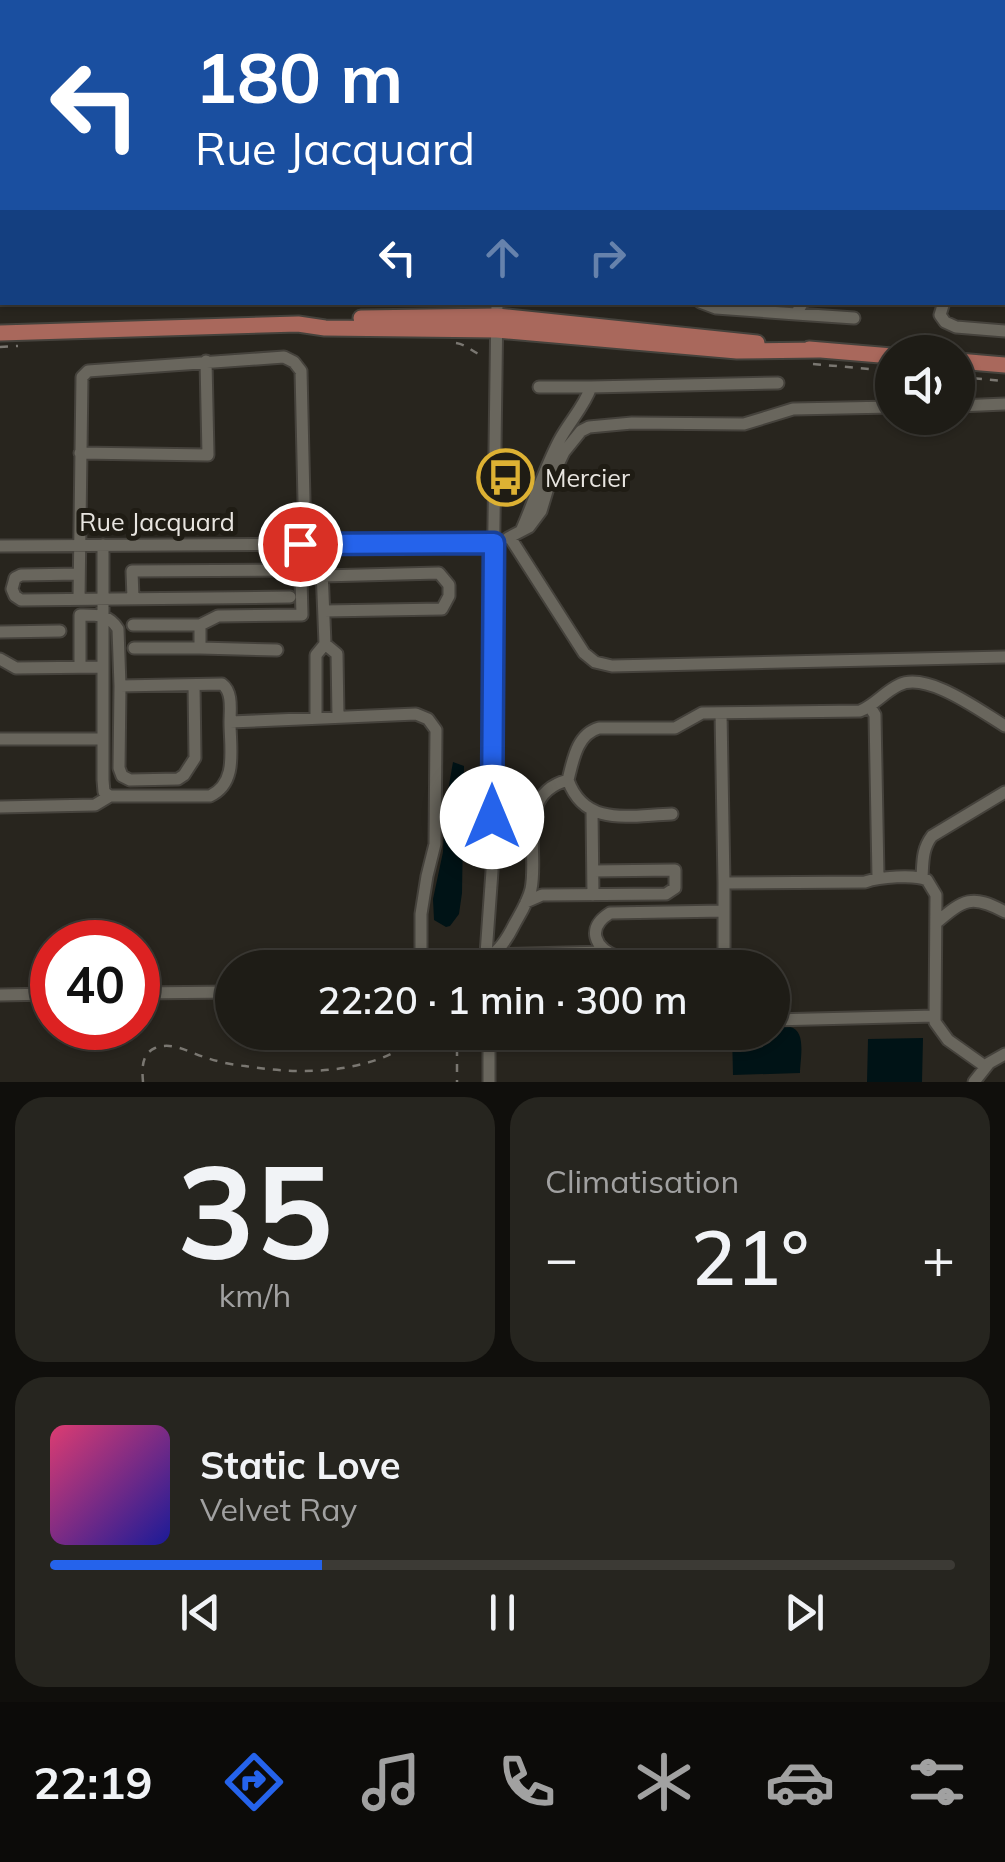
<!DOCTYPE html>
<html lang="fr">
<meta charset="utf-8">
<style>
body{margin:0;font-family:Mulish,sans-serif;background:#26251f;color:#f1f3f6;height:100vh;display:flex;flex-direction:column;font-size:38px;white-space:nowrap}
*{box-sizing:border-box;margin:0}
p{font-size:32px;color:#a1a1a1}
.icon{flex:none;width:55px;height:55px;fill:none;stroke:currentColor;stroke-width:2;stroke-linecap:round;stroke-linejoin:round}
.map{position:relative;height:1082px;overflow:hidden}
.panel{display:flex;flex-direction:column;gap:15px;padding:15px;background:#100f0c;flex:1}
.panel>*{flex:none}
.banner{position:absolute;left:0px;top:0px;width:1005px;height:305px;box-shadow:0 2px 8px #0004,0 0 0 2px #3c3a35;background:#1a4fa0;color:#fff;overflow:hidden}
.fabs{position:absolute;left:875px;top:335px;display:grid;gap:20px}
.fabs a{display:grid;place-items:center;width:100px;height:100px;border-radius:50%;background:#1e1c16;box-shadow:0 2px 8px #0004,0 0 0 2px #3c3a35;font-size:50px}
.speed{position:absolute;left:30px;top:920px;display:flex;gap:20px;font-size:50px;font-weight:700;text-align:center}
.speed>*{display:grid;place-content:center;width:130px;height:130px;border-radius:50%;background:#1e1c16;box-shadow:0 2px 8px #0004,0 0 0 2px #3c3a35;line-height:1}
.speed .limit{border:15px solid #d22;background:#fff;color:#111}
.pin{position:absolute;display:grid;place-items:center;width:85px;height:85px;color:#fff;margin:-42px;border:5px solid #fff;border-radius:50%;box-shadow:0 2px 10px #0007}
.me{position:absolute;width:110px;margin:-55px;rotate:0deg;stroke-linejoin:round;filter:drop-shadow(0 0 8px #0008)}
.turn{display:flex;align-items:center;gap:35px;height:210px;padding:0 30px;font-size:45px}
.turn .icon{width:130px;height:130px;stroke-width:2.5}
.turn b{display:block;font-size:70px;line-height:85px}
.lanes{display:flex;align-items:center;height:95px;padding:0 30px;background:#0003;justify-content:center;gap:50px;direction:ltr}
.lanes .off{opacity:.35}
.big{font-size:75px;font-weight:600;line-height:1.1}
.panel .card{flex:1;display:flex;flex-direction:column;justify-content:center;gap:15px;min-width:0;padding:0 35px;border-radius:30px;background:#26251f}
.panel .dial{align-items:center;gap:0}
.dial b{font-size:130px;line-height:1}
.song{display:flex;align-items:center;gap:30px}
.cover{width:120px;height:120px;border-radius:15px;background:linear-gradient(135deg,hsl(340 70% 55%),hsl(240 70% 35%))}
.played{height:10px;border-radius:5px;background:linear-gradient(90deg,#2563eb 30%,#3c3a35 30%)}
.keys{display:flex;justify-content:space-around;direction:ltr}
.heat{display:flex;justify-content:space-between;align-items:center;font-size:55px;direction:ltr}
.panel .tiles{flex:1;display:grid;gap:15px;grid-template-columns:1fr 1fr}
.card:last-child{grid-column:span 2}
.trip{position:absolute;left:215px;top:950px;width:575px;height:100px;border-radius:50px;background:#1e1c16;box-shadow:0 2px 8px #0004,0 0 0 2px #3c3a35;font-weight:600;line-height:100px;text-align:center}
.menu{display:flex;height:160px;justify-content:space-around;align-items:center;background:#0c0b09;color:#a1a1a1}
.menu .icon{width:70px;height:70px}
.menu .active{color:#2563eb}
.menu b{font-size:45px;color:#f1f3f6}
.map>svg:first-child{display:block}
.water{fill:#001316}
.lines{fill:none;stroke-linecap:round;stroke-linejoin:round}
.minor-casing{stroke:#45423c;stroke-width:15}
.major-casing{stroke:#45423c;stroke-width:19}
.path{stroke:#7a7771;stroke-width:2.5;stroke-dasharray:8 8;stroke-linecap:butt}
.minor{stroke:#69665d;stroke-width:11}
.major{stroke:#a9685c;stroke-width:15}
.route-casing{stroke:#184099;stroke-width:25}
.route{stroke:#2563eb;stroke-width:18}
.labels{text-anchor:middle;stroke-width:10;stroke-linejoin:round;paint-order:stroke}
.poi-label{font-size:25px;fill:#e8e5e0;stroke:#1f1c14;text-anchor:start}
.street-label{font-size:25px;fill:#e8e5e0;stroke:#1f1c14}
</style>
<div class="map">
<svg width="1005" height="1082" viewBox="0 0 1005 1082">
<rect width="100%" height="100%" fill="#28251e"/>
<!-- water -->
<path class="water" d="M 453,762 L 464,766 L 462,893 L 459,914 L 450,926 L 446,927 L 434,920 L 433,899 L 443,852 L 445,808 Z
M 773,1027 C 778,1027 784,1025 790,1027 C 807,1030 800,1060 800,1073 L 733,1075 L 732,1033 L 772,1032 Z
M 235,1033 L 359,1033 C 312,1047 282,1048 235,1033 Z
M 923,1038 L 922,1082 L 867,1082 L 868,1039 Z"/>
<g class="lines">
<defs>
<path id="minor" d="M 0,2 L 2,5
M 364,2 L 395,2
M 431,2 L 435,0
M 500,2 L 500,0
M 837,2 L 839,0
M 960,2 L 961,0
M 983,2 L 985,0
M 1002,102 L 1005,103
M 1002,125 L 1005,126
M 1002,194 L 1005,191
M 700,302 L 716,308 L 796,314
M 803,302 L 796,314 L 854,318
M 944,302 L 940,315 L 945,322 L 956,327 L 1005,331
M 539,387 L 591,387
M 958,406 L 1005,404
M 80,453 L 208,455 L 206,361
M 522,529 C 535,499 544,470 559,441 C 569,422 584,407 591,387 L 778,383
M 508,538 L 529,527 L 541,511 L 550,481 L 564,452 L 581,431 L 589,427 L 632,423 L 744,424 L 793,409 L 892,407
M 511,539 L 584,653 L 595,662 L 612,666 L 1005,657
M 103,545 L 103,780 L 104,792 L 110,796 L 210,796 C 238,783 230,749 230,722 L 416,714 L 428,719 L 436,730 L 435,844 L 427,876 L 421,914 L 421,968
M 0,546 L 494,543
M 79,574 L 21,575 L 15,578 L 12,589 L 15,596 L 21,600 L 290,597
M 322,576 L 439,573 L 449,585 L 449,596 L 442,609 L 324,611
M 133,598 L 132,571 L 291,570
M 79,599 L 82,377 L 88,371 L 284,357 L 294,362 L 301,371 L 305,544
M 133,625 L 200,625 L 218,616 L 302,615 L 300,544
M 0,632 L 60,631
M 325,644 L 337,654 L 338,717
M 134,648 L 200,648 L 200,625
M 200,648 L 277,650
M 0,659 L 16,668 L 102,667
M 80,667 L 80,615 C 96,615 109,614 118,629 L 120,686 L 222,684 C 233,692 230,710 230,722
M 120,686 L 119,768 L 122,776 L 130,780 L 178,779 L 184,775 L 195,758 L 194,685
M 870,707 L 875,715 L 878,877
M 721,713 L 724,883 L 865,882 C 879,877 915,874 927,880 L 936,895 L 935,1022 L 948,1040 L 986,1067
M 316,718 L 316,655 L 325,644 L 321,544
M 0,739 L 102,739
M 568,780 C 573,760 577,734 599,728 L 675,728 L 702,713 L 860,711 C 875,705 884,692 899,685 C 927,671 980,711 1005,726
M 0,807 L 95,805 L 110,796
M 592,811 L 593,895
M 922,877 C 923,862 922,849 932,836 L 1005,792
M 724,883 L 724,968
M 526,902 L 542,895 L 666,894 L 675,888 L 675,870 L 593,871
M 936,923 C 964,899 972,894 1005,912
M 493,955 L 604,952
M 724,959 L 618,957 C 594,948 586,928 610,913 L 724,911
M 444,968 C 457,963 481,961 490,956 C 500,950 509,935 514,925 C 520,914 528,902 531,889 C 539,851 515,794 568,780 C 585,828 631,815 672,814
M 485,968 L 492,871 L 491,740 L 497,302
M 138,993 L 232,992
M 0,995 L 52,994
M 772,1020 L 935,1016
M 489,1082 L 489,1032
M 974,1082 L 989,1063 L 1005,1054"/>
<path id="major" d="M 361,318 L 497,316 L 757,343
M 0,333 L 298,324 L 325,328 L 497,330 L 737,351 L 819,350
M 809,349 L 892,356
M 958,361 L 1005,365"/>
</defs>
<!-- minor casing -->
<use href="#minor" class="minor-casing"/>
<!-- major casing -->
<use href="#major" class="major-casing"/>
<!-- path -->
<path class="path" d="M 487,2 L 487,0
M 1002,150 L 1005,152
M 456,343 C 469,345 473,354 484,355
M 0,347 L 18,346
M 813,364 L 892,371
M 958,377 L 1005,381
M 457,1032 L 457,1082
M 143,1082 C 142,1070 141,1054 155,1048 C 173,1041 190,1053 207,1058 C 219,1062 233,1065 245,1066 C 289,1073 334,1074 376,1060 C 396,1053 414,1042 432,1032"/>
<!-- minor -->
<use href="#minor" class="minor"/>
<!-- major -->
<use href="#major" class="major"/>
</g>
<g class="lines">
<defs>
<path id="route" d="M 300,544 L 494,543 L 492,817"/>
</defs>
<!-- route casing -->
<use href="#route" class="route-casing"/>
<!-- route -->
<use href="#route" class="route"/>
</g>
<!-- icons -->
<defs>
<symbol id="bus-ring" viewBox="-11 -11 22 22"><circle r="9.5" fill="#1f1c14" stroke="#ddb133" stroke-width="1.5"/><path d="M-5-6H5V4H4V6H2V4H-2V6H-4V4H-5ZM-3.5-4V0h7V-4ZM-3.5 1.2v1.5H-2V1.2ZM2 1.2v1.5H3.5V1.2Z" fill="#ddb133"/></symbol>
</defs>
<g fill-rule="evenodd">
<use href="#bus-ring" x="474" y="446" width="63" height="63"/>
</g>
<g class="labels">
<!-- poi labels -->
<g class="poi-label">
<text x="545" y="487">Mercier</text>
</g>
<!-- street labels -->
<g class="street-label">
<text x="157" y="531">Rue Jacquard</text>
</g>
</g>
</svg>
<div class="fabs">
<a><svg class="icon" aria-label="sound" viewBox="0 0 24 24"><path d="M4 9h4l5-4v14l-5-4H4zM17 9q2 3 0 6"/></svg></a>
</div>
<div class="speed"><div class="limit">40</div></div>
<div class="pin" style="left:300px;top:544px;background:#d93025"><svg class="icon" aria-label="arrive" viewBox="0 0 24 24"><path d="M6 21V4h12l-3 4 3 4H6"/></svg></div>
<svg class="me" style="left:492px;top:817px" viewBox="-20 -20 40 40"><circle r="19" fill="#fff"/><path d="M0-13L10 11 0 6-10 11z" fill="#2563eb"/></svg>
<div class="trip">22:20 · 1 min · 300 m</div>
<div class="banner">
<div class="turn"><svg class="icon" aria-label="left" viewBox="0 0 24 24"><path d="M17 20v-9H6M10 6l-5 5 5 5"/></svg><div><b>180 m</b>Rue Jacquard</div></div>
<div class="lanes"><svg class="icon" aria-label="left" viewBox="0 0 24 24"><path d="M17 20v-9H6M10 6l-5 5 5 5"/></svg><svg class="icon off" aria-label="ahead" viewBox="0 0 24 24"><path d="M12 20V5M6 11l6-6 6 6"/></svg><svg class="icon off" aria-label="right" viewBox="0 0 24 24"><path d="M7 20v-9h11M14 6l5 5-5 5"/></svg></div>
</div>
</div>
<section class="panel">
<div class="tiles">
<div class="card dial"><b>35</b><p>km/h</p></div>
<div class="card"><p>Climatisation</p>
<div class="heat"><a>−</a><b class="big">21°</b><a>+</a></div>
</div>
<div class="card">
<div class="song"><i class="cover"></i><div><b>Static Love</b><p>Velvet Ray</p></div></div>
<div class="played"></div>
<div class="keys"><svg class="icon" aria-label="previous" viewBox="0 0 24 24"><path d="M18 5L8 12l10 7zM5 5v14"/></svg><svg class="icon" aria-label="pause" viewBox="0 0 24 24"><path d="M8 5v14M16 5v14"/></svg><svg class="icon" aria-label="next" viewBox="0 0 24 24"><path d="M6 5l10 7-10 7zM19 5v14"/></svg></div>
</div>
</div>
</section>
<nav class="menu">
<b>22:19</b>
<svg class="icon active" aria-label="directions" viewBox="0 0 24 24"><path d="M12 3l9 9-9 9-9-9zM9 14v-3h6M13 9l2 2-2 2"/></svg>
<svg class="icon" aria-label="music" viewBox="0 0 24 24"><path d="M9 18V5l10-2v13"/><circle cx="6" cy="18" r="3"/><circle cx="16" cy="16" r="3"/></svg>
<svg class="icon" aria-label="phone" viewBox="0 0 24 24"><path d="M5 4h4l2 5-3 2q2 4 5 5l2-3 5 2v4C11 20 4 13 5 4z"/></svg>
<svg class="icon" aria-label="climate" viewBox="0 0 24 24"><path d="M12 3v18M4 7l16 10M4 17L20 7"/></svg>
<svg class="icon" aria-label="car" viewBox="0 0 24 24"><path d="M5 17H2v-5l4-1 3-4h7l3 4 3 1v5h-3M9 17h6M6 11h13"/><circle cx="7" cy="17" r="2"/><circle cx="17" cy="17" r="2"/></svg>
<svg class="icon" aria-label="filters" viewBox="0 0 24 24"><path d="M4 7h16M4 17h16"/><circle cx="9" cy="7" r="2"/><circle cx="15" cy="17" r="2"/></svg>
</nav>
